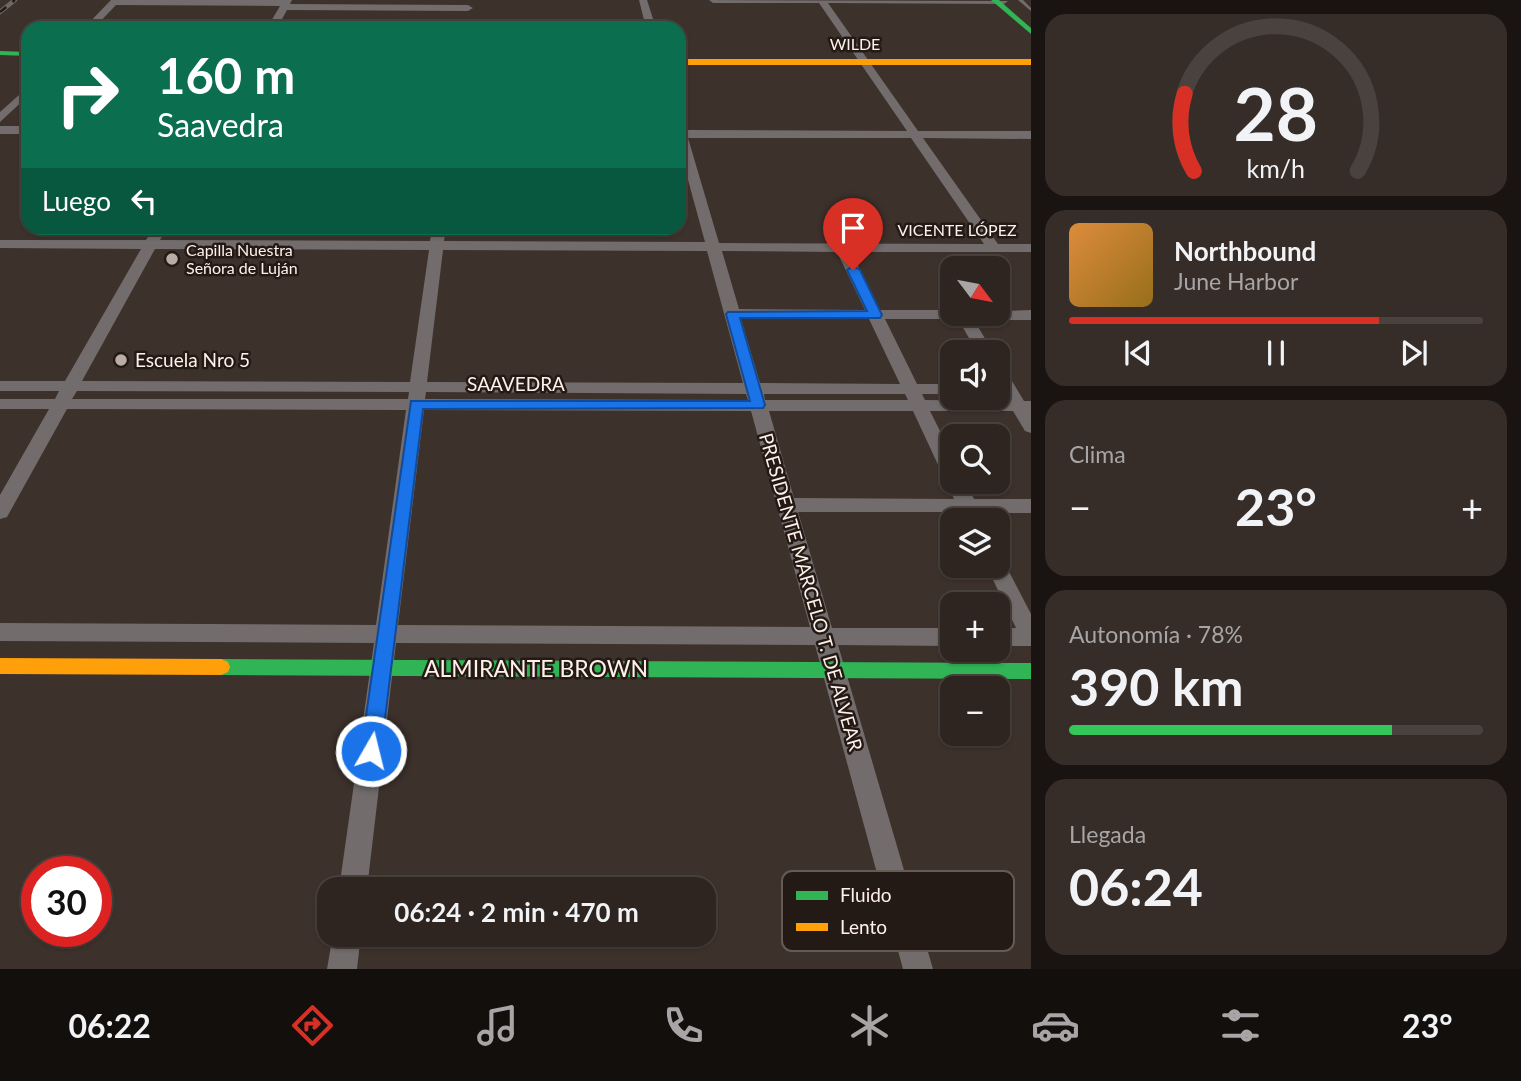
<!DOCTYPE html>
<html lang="es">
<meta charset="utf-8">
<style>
body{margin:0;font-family:Lato,sans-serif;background:#362d29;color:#f1f3f6;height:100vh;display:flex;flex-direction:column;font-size:26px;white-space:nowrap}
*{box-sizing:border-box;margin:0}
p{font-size:23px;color:#a7a5a5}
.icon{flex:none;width:38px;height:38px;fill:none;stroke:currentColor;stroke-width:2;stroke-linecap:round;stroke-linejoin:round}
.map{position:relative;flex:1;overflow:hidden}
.drawer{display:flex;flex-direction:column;gap:14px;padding:14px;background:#191412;width:490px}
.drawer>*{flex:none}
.guide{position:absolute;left:21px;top:21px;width:665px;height:214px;border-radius:21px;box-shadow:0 2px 5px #0004,0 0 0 2px #49423e;background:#0b6e4f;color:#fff;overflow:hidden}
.needle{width:46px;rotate:122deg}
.tools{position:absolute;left:940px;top:256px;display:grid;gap:14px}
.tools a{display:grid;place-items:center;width:70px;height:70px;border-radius:14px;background:#2e2520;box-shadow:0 2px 5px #0004,0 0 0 2px #49423e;font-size:35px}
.speed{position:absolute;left:21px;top:856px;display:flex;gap:14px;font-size:35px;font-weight:700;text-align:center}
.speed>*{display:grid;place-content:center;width:91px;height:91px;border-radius:50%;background:#2e2520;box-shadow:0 2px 5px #0004,0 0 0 2px #49423e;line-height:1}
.speed .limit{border:10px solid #d22;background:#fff;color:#111}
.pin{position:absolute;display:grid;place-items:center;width:60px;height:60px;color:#fff;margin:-72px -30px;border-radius:50% 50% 50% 0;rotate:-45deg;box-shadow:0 0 7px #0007}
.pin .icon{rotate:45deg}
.me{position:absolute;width:77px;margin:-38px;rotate:8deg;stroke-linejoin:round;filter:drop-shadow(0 0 5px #0008)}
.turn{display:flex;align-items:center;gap:24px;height:147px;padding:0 21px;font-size:32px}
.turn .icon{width:91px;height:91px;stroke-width:2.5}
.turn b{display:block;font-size:49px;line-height:60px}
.then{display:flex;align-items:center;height:66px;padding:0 21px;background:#0003;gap:14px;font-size:26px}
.big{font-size:52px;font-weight:700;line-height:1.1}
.drawer .card{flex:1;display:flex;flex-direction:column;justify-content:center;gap:10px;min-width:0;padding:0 24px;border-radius:21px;background:#362d29}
.drawer .dial{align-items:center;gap:0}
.dial svg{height:182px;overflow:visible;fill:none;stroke:#49423e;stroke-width:7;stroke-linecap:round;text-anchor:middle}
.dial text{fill:#f1f3f6;stroke:none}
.song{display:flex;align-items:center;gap:21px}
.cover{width:84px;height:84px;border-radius:10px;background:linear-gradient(135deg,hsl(30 70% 55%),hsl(40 70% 35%))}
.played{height:7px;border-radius:4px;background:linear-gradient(90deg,#d93025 75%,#49423e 75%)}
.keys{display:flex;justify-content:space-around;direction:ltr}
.heat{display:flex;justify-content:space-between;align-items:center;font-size:38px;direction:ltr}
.charge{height:10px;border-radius:5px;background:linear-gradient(90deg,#34c759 78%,#49423e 0)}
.trip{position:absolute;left:317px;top:877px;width:399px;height:70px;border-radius:21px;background:#2e2520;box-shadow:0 2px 5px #0004,0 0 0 2px #49423e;font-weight:700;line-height:70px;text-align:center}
.dock{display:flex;height:112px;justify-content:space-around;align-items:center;background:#120f0d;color:#a7a5a5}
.dock .icon{width:49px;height:49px}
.dock .selected{color:#d93025}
.dock b{font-size:32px;color:#f1f3f6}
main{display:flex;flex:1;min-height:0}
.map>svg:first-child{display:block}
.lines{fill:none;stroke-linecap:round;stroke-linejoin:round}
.lane{fill:#726c6c;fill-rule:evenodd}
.street{fill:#726c6c;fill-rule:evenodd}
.fast{fill:#30b455;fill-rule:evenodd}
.slow{fill:#ff9f0a;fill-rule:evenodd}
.rail-casing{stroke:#6f6764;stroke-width:4.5}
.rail{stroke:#241a15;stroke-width:2.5;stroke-dasharray:8;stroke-linecap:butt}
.route{fill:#1a73e8;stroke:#114b97;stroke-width:2}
.poi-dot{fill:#bbada6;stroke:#241a15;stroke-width:2.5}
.labels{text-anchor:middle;stroke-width:5;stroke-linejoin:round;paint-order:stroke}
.far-street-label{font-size:16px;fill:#fff0e9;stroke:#241a15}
.far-poi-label{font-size:16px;fill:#fff0e9;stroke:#241a15;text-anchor:start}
.poi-label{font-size:19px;fill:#fff0e9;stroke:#241a15;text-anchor:start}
.street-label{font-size:19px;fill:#fff0e9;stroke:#241a15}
.near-street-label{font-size:23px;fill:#fff0e9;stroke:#241a15}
.key{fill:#241a15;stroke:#665a55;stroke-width:2}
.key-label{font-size:19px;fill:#fff0e9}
</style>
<main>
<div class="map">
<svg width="1031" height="969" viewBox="0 0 1031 969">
<rect width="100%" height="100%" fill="#3d312b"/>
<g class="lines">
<!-- lane -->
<path class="lane" d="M 1018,0 L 1023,0 L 1031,8 L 1031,11 Z"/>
<!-- street -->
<path class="street" d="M 111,0 L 292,0 L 290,4 L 468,5 L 473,8 L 468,11 L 287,10 L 277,28 L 267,28 L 280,6 L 116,5 L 94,28 L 84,28 Z
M 639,0 L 647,0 L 656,28 L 646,28 Z
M 709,0 L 1008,1 L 1004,4 L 828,3 L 918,131 L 1031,131 L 1031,139 L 923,138 L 998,244 L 1031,244 L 1031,252 L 851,252 L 880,310 L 952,310 L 952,313 L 1031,310 L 1031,320 L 974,320 L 993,352 L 977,352 L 958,319 L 885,319 L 917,384 L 952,384 L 952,394 L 922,394 L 925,400 L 1006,401 L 998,385 L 998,367 L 1004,368 L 1024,401 L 1031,401 L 1031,433 L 1025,431 L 1013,411 L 930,411 L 952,455 L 952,481 L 965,481 L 974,499 L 1031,499 L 1031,513 L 980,513 L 984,520 L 964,520 L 960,512 L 798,512 L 832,628 L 952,628 L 952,646 L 838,645 L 933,969 L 903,969 L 815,645 L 396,643 L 367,889 L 339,889 L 374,643 L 0,641 L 0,623 L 376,625 L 406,410 L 67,409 L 7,517 L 0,519 L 0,495 L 49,409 L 0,409 L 0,399 L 55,399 L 59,391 L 0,391 L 0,381 L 65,381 L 141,249 L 0,248 L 0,240 L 146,240 L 153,228 L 167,228 L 160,240 L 430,241 L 432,228 L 446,228 L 444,241 L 705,242 L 679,147 L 679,123 L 686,130 L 907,131 L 819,3 L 713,3 ZM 688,138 L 911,138 L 984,244 L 719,243 ZM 155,249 L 429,250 L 410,382 L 82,381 ZM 443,250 L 707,251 L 743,383 L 427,382 ZM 722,251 L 837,252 L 865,310 L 739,309 ZM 741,319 L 869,319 L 900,384 L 760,383 ZM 77,391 L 409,392 L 408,399 L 72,399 ZM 426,392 L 746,394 L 748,400 L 425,399 ZM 764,394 L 905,394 L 908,400 L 765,400 ZM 424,410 L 751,411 L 810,627 L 398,625 ZM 769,411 L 913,411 L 954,499 L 794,498 Z
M 28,87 L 28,96 L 0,122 L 0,112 Z
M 0,126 L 28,126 L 28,134 L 0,134 Z
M 998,558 L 1003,560 L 1031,614 L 1031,646 L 998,646 L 998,628 L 1016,628 L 986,565 L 998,565 Z
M 333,934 L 361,934 L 357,969 L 327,969 Z"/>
<!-- fast -->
<path class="fast" d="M 991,0 L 999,0 L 1031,28 L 1031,34 Z
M 0,51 L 28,52 L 28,56 L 0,55 Z
M 221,659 L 1031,663 L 1031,679 L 221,675 L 214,672 L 212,667 L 214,662 Z"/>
<!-- slow -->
<path class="slow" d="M 679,59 L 1031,59 L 1031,65 L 679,65 Z
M 0,658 L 221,659 L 228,662 L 230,667 L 228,672 L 221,675 L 0,674 Z"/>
<defs>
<path id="rail" d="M 0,12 L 15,0"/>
</defs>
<!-- rail casing -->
<use href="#rail" class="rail-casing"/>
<!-- rail -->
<use href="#rail" class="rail"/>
</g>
<!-- route -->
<path class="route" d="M 853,266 L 860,270 L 882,315 L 880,318 L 740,318 L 765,405 L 763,408 L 423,409 L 381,751 L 378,757 L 371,760 L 364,757 L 361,751 L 411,401 L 750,401 L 726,314 L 728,312 L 867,311 L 847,270 Z"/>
<!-- markers -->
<g class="poi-dot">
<circle cx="172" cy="259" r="7"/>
<circle cx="121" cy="360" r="7"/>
</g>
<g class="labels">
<!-- far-street labels -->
<g class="far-street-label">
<text x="855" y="50">WILDE</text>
<text x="957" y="236">VICENTE LÓPEZ</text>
</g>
<!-- far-poi labels -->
<g class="far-poi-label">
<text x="186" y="256">Capilla Nuestra<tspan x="186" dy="18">Señora de Luján</tspan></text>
</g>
<!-- poi labels -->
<g class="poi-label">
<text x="135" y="367">Escuela Nro 5</text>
</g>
<!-- street labels -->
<g class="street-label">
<text x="516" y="391">SAAVEDRA</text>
<text transform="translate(811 592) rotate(74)" y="7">PRESIDENTE MARCELO T. DE ALVEAR</text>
</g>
<!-- near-street labels -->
<g class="near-street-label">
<text x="536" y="677">ALMIRANTE BROWN</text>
</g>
</g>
<!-- legend -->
<rect x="782" y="871" width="232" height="80" rx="10" class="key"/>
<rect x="796" y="891" width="32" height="9" fill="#30b455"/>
<rect x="796" y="923" width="32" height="8" fill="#ff9f0a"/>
<g class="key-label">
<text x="840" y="902">Fluido</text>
<text x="840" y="934">Lento</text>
</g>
</svg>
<div class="tools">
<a><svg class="needle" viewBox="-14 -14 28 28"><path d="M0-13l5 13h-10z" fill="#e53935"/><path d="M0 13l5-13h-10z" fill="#a7a5a5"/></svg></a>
<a><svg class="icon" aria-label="sound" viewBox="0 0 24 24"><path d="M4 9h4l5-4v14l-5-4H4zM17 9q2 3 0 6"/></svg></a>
<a><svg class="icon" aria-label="search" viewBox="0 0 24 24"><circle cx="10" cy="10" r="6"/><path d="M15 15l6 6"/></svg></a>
<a><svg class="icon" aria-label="layers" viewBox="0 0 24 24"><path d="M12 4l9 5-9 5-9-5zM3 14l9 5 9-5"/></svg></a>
<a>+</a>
<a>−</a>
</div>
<div class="speed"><div class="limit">30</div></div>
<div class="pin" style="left:853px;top:270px;background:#d93025"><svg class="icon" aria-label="arrive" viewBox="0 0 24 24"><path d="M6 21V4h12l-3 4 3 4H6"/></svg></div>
<svg class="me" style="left:371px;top:751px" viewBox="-20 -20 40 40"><circle r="17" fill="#1a73e8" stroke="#fff" stroke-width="3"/><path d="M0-11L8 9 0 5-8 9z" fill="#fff"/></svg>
<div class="trip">06:24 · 2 min · 470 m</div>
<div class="guide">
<div class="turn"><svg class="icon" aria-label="right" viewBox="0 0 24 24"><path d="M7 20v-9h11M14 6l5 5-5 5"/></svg><div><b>160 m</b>Saavedra</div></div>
<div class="then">Luego<svg class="icon" aria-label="left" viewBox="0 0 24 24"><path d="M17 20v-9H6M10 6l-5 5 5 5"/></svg></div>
</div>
</div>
<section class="drawer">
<div class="card dial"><svg viewBox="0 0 100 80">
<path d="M14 69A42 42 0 1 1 86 69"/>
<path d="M14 69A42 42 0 0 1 10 35" stroke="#d93025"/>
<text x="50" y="56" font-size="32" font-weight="700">28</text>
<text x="50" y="72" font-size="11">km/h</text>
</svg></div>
<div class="card">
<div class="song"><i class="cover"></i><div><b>Northbound</b><p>June Harbor</p></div></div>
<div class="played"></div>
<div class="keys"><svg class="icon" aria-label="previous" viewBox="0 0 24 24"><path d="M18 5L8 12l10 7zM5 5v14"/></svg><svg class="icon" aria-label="pause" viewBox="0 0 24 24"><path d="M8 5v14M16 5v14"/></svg><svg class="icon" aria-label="next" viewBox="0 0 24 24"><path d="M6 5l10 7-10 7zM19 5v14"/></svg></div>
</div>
<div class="card"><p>Clima</p>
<div class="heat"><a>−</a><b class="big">23°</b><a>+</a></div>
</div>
<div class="card"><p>Autonomía · 78%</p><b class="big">390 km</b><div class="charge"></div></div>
<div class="card"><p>Llegada</p><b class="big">06:24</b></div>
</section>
</main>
<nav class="dock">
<b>06:22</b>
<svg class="icon selected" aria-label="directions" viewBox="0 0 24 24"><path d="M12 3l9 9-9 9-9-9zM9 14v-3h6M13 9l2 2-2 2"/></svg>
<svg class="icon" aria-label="music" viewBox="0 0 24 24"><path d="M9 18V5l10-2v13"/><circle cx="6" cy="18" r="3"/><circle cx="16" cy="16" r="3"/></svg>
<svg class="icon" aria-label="phone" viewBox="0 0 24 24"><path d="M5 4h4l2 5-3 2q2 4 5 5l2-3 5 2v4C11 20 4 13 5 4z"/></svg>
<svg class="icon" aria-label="climate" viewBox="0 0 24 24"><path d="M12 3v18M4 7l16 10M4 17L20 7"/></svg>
<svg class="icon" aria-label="car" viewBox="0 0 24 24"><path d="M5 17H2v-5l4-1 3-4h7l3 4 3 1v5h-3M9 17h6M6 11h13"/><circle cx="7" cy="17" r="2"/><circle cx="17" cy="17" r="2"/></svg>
<svg class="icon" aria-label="filters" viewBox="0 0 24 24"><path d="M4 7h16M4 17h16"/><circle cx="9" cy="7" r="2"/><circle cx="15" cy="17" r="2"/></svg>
<b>23°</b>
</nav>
